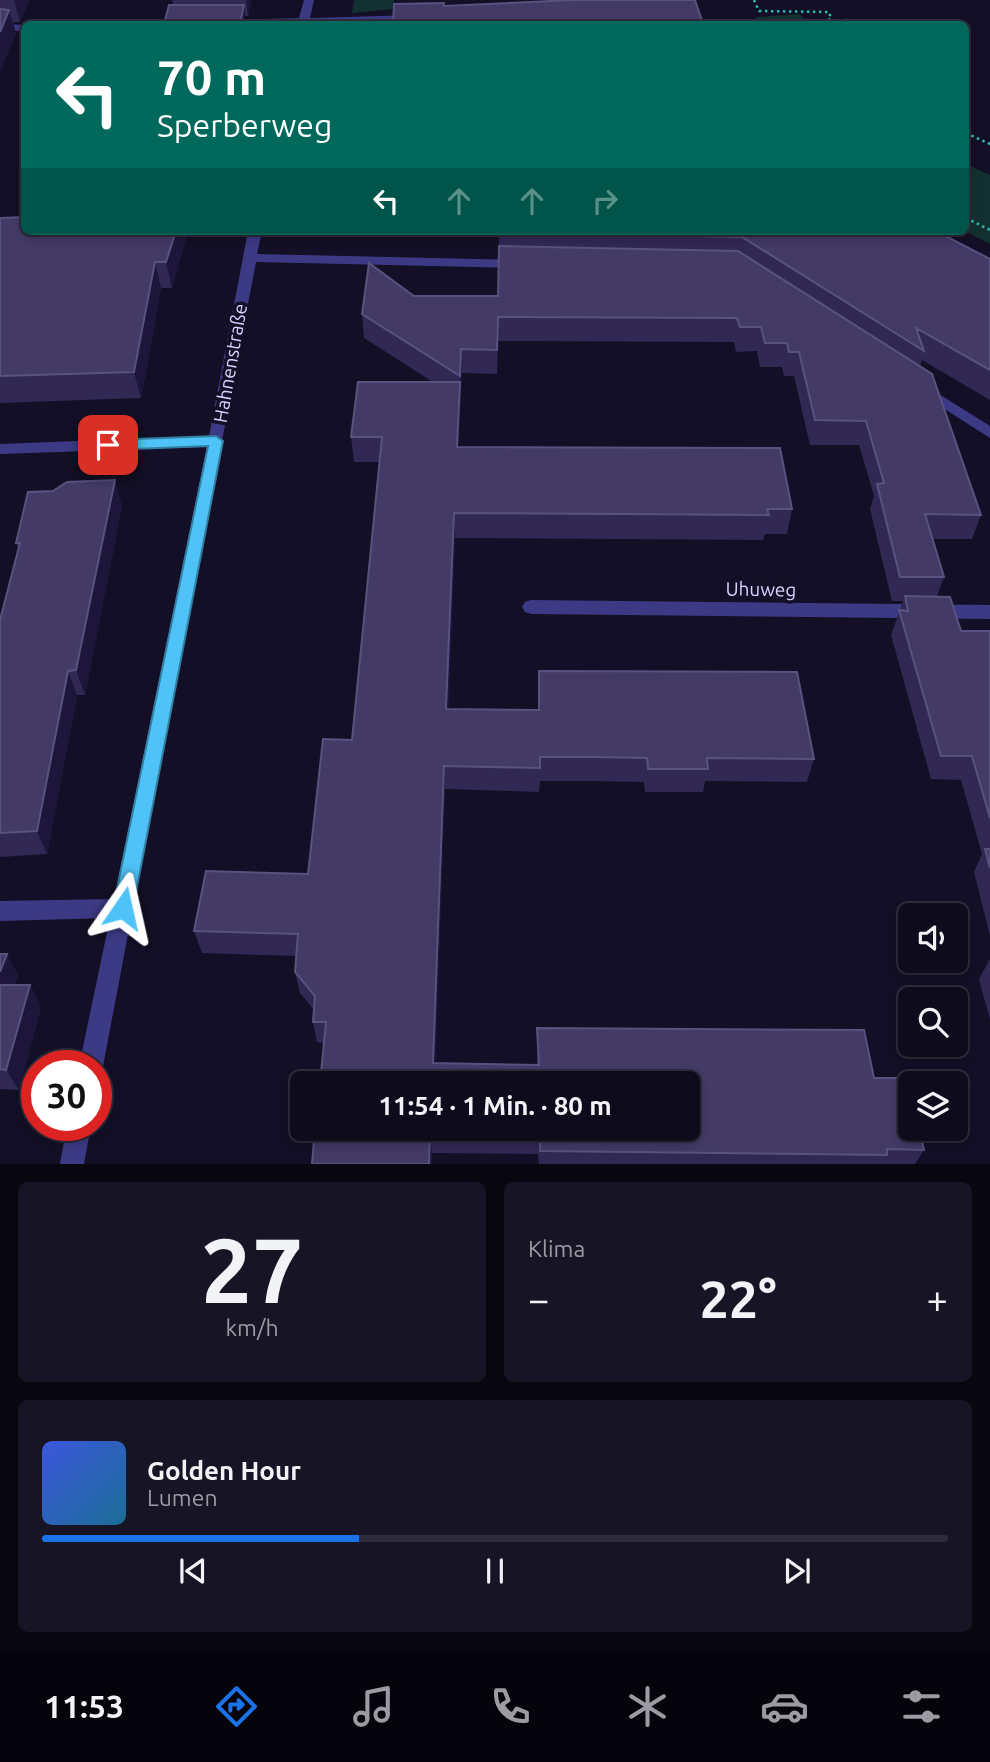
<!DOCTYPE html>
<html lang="de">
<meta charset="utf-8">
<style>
body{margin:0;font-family:Ubuntu,sans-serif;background:#171425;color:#f1f3f6;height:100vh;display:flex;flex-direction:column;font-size:26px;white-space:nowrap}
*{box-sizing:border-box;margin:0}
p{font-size:23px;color:#9b9ba3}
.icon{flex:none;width:38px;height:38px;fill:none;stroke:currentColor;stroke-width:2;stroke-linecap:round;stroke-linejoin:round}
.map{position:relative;height:1164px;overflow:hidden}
.side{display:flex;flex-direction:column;gap:18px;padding:18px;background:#08060f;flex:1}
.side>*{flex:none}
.guide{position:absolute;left:21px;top:21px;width:948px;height:214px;border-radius:10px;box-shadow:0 4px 10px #0003,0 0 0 2px #2e2b3b;background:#00695c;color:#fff;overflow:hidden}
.controls{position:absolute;left:898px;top:903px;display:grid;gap:14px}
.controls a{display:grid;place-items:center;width:70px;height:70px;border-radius:10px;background:#0e0b1c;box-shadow:0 4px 10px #0003,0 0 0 2px #2e2b3b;font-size:35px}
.speed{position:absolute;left:21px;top:1050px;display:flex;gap:14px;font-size:35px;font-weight:700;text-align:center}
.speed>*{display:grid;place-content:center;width:91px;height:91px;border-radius:50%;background:#0e0b1c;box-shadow:0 4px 10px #0003,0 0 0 2px #2e2b3b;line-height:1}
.speed .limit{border:10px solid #d22;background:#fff;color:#111}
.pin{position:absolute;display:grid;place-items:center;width:60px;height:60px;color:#fff;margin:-30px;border-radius:14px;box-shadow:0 4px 10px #0006}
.me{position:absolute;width:77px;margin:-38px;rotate:11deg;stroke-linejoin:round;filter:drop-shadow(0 0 5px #0008)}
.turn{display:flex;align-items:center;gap:24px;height:147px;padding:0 21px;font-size:32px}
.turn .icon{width:91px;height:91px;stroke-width:2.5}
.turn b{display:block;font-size:49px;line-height:60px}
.lanes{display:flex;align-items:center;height:66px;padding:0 21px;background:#0003;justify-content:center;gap:35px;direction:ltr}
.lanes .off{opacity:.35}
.big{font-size:52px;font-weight:700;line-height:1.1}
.side .card{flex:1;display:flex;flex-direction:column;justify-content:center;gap:10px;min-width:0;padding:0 24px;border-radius:10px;background:#171425}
.side .dial{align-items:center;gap:0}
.dial b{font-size:91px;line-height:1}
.song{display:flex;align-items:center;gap:21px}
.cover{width:84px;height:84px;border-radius:10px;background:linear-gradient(135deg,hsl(230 70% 55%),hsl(200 70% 35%))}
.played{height:7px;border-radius:4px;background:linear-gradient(90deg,#1a73e8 35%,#2e2b3b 35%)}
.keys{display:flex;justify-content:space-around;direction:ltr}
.heat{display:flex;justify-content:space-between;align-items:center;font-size:38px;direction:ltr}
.side .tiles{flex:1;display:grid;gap:18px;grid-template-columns:1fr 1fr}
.card:last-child{grid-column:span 2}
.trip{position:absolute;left:290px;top:1071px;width:410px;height:70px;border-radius:10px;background:#0e0b1c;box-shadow:0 4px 10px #0003,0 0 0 2px #2e2b3b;font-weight:700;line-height:70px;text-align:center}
.menu{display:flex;height:112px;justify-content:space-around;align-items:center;background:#06040b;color:#9b9ba3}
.menu .icon{width:49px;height:49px}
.menu .selected{color:#1a73e8}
.menu b{font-size:32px;color:#f1f3f6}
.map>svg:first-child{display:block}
.green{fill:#12302f}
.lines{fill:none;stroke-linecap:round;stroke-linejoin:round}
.path{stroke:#2fb8b0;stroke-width:2.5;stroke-dasharray:2.5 3.5;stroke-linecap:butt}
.minor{fill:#3d3a85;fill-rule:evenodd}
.wall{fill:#312854}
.shaded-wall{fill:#1d163a}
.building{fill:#433a66;stroke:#5a527e;stroke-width:2}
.route{fill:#4fc3f7;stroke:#337fa1;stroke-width:2}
.labels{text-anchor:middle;stroke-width:7;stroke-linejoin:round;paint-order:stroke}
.street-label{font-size:19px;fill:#d9d4ff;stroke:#130f26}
</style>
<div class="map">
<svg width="990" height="1164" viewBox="0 0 990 1164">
<rect width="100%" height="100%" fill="#130f26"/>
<!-- green -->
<path class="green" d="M 354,0 L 394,0 L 394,9 L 352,13 Z
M 800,14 L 807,24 L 758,24 L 755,17 Z
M 966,164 L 990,175 L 990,244 L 965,231 Z"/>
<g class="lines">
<!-- path -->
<path class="path" d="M 754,0 L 759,11 L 829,12 L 831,19 L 808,24
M 846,19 L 848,24
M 966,133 L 990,144
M 966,218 L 990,230"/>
<!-- minor -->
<path class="minor" d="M 304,0 L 314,0 L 310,18 L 416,15 L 421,18 L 416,21 L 308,24 L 218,23 L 223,20 L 299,18 Z
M 146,21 L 188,21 L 193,24 L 141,24 Z
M 0,24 L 24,25 L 24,31 L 0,30 Z
M 248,231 L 262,231 L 257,254 L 521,260 L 528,264 L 521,268 L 256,262 L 103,1066 L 96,1075 L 96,1066 L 79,1066 L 110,918 L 0,921 L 0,901 L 114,899 L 207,447 L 0,454 L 0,444 L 209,436 Z
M 923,384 L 990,426 L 990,438 L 918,392 L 915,389 Z
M 531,600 L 990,605 L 990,619 L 531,614 L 525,612 L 522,607 L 525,602 Z
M 67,1125 L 91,1125 L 84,1164 L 60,1164 Z"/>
</g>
<!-- wall -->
<path class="wall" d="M 0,0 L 29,0 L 20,22 L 13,22 L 16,33 L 0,71 Z
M 172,0 L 251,0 L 248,16 L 245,16 L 173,5 Z
M 0,218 L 188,231 L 172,288 L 161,288 L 141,398 L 0,403 Z
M 499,231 L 936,231 L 990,259 L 990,400 L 922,360 L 920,367 L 981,515 L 972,539 L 932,539 L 944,577 L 937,596 L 961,631 L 990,631 L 990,936 L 974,872 L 982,854 L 961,780 L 931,779 L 891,635 L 903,601 L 892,601 L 870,509 L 874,496 L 859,445 L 810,445 L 794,376 L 784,376 L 782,367 L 760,367 L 757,351 L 736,352 L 734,342 L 498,341 L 497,374 L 462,373 L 458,447 L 792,509 L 787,534 L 765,534 L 763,540 L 455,538 L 448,709 L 538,710 L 539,671 L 814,759 L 807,782 L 705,781 L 703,792 L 645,792 L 644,782 L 591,781 L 540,781 L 539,792 L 445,789 L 435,1063 L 537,1065 L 537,1028 L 874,1078 L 924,1150 L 915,1164 L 539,1164 L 538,1154 L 432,1153 L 431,1164 L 312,1164 L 324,1043 L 317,1042 L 313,1022 L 314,1010 L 300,993 L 295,972 L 296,956 L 202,953 L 194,931 L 308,874 L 352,740 L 379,462 L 354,462 L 351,437 L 433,382 L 364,338 L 362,314 L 414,296 L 498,296 Z
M 122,505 L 85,695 L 77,695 L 47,854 L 0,857 L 0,620 L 18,549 L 16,543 Z
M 0,954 L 18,975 L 15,985 L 30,985 L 41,1007 L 19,1090 L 0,1089 Z
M 990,959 L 990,1020 L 979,979 Z"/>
<!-- shaded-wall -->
<path class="shaded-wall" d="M 14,0 L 29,0 L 20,22 Z
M 246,0 L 251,0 L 248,16 Z
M 244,5 L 246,24 L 240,24 Z
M 9,10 L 16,33 L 0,71 L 0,32 Z
M 176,231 L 188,231 L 172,288 L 166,262 Z
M 155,262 L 161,288 L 141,398 L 134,372 Z
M 461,349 L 462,373 L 461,400 L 460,376 Z
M 460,382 L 460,407 L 457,472 L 457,447 Z
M 115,480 L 122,505 L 85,695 L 76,670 Z
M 454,513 L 455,538 L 448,733 L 446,709 Z
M 68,671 L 77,695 L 47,854 L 37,831 Z
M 444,766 L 445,789 L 435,1083 L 433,1063 Z
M 7,954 L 18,975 L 8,1006 L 0,992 L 0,972 Z
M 30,985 L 41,1007 L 19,1090 L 6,1070 Z
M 430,1134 L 432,1153 L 431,1164 L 429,1164 Z"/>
<!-- building -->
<path class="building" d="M 572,0 L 695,0 L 703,24 L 393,24 L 394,4 L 444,3 L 444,6 Z
M 169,5 L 244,5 L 240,24 L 164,24 Z
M 0,9 L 9,10 L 0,32 Z
M 24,217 L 24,231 L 176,231 L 166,262 L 155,262 L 134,372 L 0,376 L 0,218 Z
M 499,231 L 936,231 L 990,259 L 990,370 L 916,328 L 924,351 L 742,237 L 499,232 Z
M 499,246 L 738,251 L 932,374 L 981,515 L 925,514 L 944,577 L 900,577 L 877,484 L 884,483 L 866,421 L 815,420 L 799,352 L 789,352 L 787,343 L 765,343 L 761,327 L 740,327 L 737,318 L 498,317 L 497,350 L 461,349 L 460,376 L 362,314 L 369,263 L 414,296 L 498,296 Z
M 358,382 L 460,382 L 457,447 L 780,448 L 792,509 L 767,509 L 769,515 L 454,513 L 446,709 L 539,710 L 539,671 L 797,672 L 814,759 L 707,758 L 708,769 L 648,769 L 647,758 L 593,757 L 540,757 L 540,768 L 444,766 L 433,1063 L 539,1065 L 537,1028 L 864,1030 L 874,1078 L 908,1078 L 910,1088 L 910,1129 L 919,1129 L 924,1150 L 887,1149 L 887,1155 L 540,1151 L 540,1135 L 430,1134 L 429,1164 L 312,1164 L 315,1129 L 688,1129 L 688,1083 L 320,1083 L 326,1022 L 313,1022 L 315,996 L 295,972 L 298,934 L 194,931 L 206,871 L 308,874 L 323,739 L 352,740 L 382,437 L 351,437 Z
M 115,480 L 76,670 L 68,671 L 37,831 L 0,833 L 0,620 L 20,543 L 16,543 L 28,492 L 53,491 L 67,482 Z
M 905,596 L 950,597 L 961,631 L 990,631 L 990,818 L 972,756 L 941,756 L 899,610 L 908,611 Z
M 985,849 L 990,849 L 990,868 Z
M 0,954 L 7,954 L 0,972 Z
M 0,985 L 30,985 L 6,1070 L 0,1069 Z"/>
<!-- route -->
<path class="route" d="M 216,436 L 223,441 L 133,908 L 130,914 L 123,916 L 116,914 L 113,908 L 208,446 L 108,450 L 101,445 L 108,440 Z"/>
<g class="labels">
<!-- street labels -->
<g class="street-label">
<text transform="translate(230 363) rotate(-80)" y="7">Hahnenstraße</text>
<text transform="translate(761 589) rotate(1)" y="7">Uhuweg</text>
</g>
</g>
</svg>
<div class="controls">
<a><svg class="icon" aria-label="sound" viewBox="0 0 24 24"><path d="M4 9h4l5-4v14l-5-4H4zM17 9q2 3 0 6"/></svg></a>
<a><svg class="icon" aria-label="search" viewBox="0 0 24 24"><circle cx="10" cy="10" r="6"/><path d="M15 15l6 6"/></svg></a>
<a><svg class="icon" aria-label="layers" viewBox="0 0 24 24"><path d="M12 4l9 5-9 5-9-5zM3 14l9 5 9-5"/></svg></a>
</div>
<div class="speed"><div class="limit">30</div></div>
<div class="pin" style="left:108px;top:445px;background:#d93025"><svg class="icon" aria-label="arrive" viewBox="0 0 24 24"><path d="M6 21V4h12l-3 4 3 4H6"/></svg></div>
<svg class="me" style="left:123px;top:908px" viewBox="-20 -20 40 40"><path d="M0-17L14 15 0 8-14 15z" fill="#4fc3f7" stroke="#fff" stroke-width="4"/></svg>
<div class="trip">11:54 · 1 Min. · 80 m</div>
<div class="guide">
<div class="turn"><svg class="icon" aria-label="left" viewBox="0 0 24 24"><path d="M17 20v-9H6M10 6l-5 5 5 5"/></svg><div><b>70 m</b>Sperberweg</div></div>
<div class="lanes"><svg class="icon" aria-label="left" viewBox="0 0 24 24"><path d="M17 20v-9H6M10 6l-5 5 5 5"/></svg><svg class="icon off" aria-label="ahead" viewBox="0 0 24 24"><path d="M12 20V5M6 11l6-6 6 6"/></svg><svg class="icon off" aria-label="ahead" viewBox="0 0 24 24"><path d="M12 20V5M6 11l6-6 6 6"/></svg><svg class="icon off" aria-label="right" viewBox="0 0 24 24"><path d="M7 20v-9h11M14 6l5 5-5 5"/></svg></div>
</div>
</div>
<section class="side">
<div class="tiles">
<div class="card dial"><b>27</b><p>km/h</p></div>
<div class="card"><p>Klima</p>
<div class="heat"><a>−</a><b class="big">22°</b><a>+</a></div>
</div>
<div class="card">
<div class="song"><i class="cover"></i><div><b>Golden Hour</b><p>Lumen</p></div></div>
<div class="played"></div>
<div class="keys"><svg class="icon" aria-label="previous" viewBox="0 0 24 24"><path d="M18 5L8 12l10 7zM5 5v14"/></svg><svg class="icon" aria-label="pause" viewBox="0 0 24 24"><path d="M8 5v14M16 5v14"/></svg><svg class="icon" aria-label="next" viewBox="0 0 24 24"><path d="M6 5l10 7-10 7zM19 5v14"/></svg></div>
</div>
</div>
</section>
<nav class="menu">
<b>11:53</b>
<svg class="icon selected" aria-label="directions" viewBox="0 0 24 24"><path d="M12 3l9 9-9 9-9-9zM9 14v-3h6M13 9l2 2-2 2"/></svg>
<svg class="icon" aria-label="music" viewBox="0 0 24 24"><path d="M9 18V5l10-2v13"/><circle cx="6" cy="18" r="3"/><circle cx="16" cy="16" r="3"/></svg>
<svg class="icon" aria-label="phone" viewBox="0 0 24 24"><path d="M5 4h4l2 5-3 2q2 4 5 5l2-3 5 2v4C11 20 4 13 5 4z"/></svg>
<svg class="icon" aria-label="climate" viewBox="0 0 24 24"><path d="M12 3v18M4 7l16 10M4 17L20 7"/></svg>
<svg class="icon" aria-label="car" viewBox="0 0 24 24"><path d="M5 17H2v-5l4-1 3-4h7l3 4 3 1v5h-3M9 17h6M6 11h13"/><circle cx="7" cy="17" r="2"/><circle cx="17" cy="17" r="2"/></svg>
<svg class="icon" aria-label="filters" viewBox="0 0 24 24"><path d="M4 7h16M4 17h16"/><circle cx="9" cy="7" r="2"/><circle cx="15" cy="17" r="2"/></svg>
</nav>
